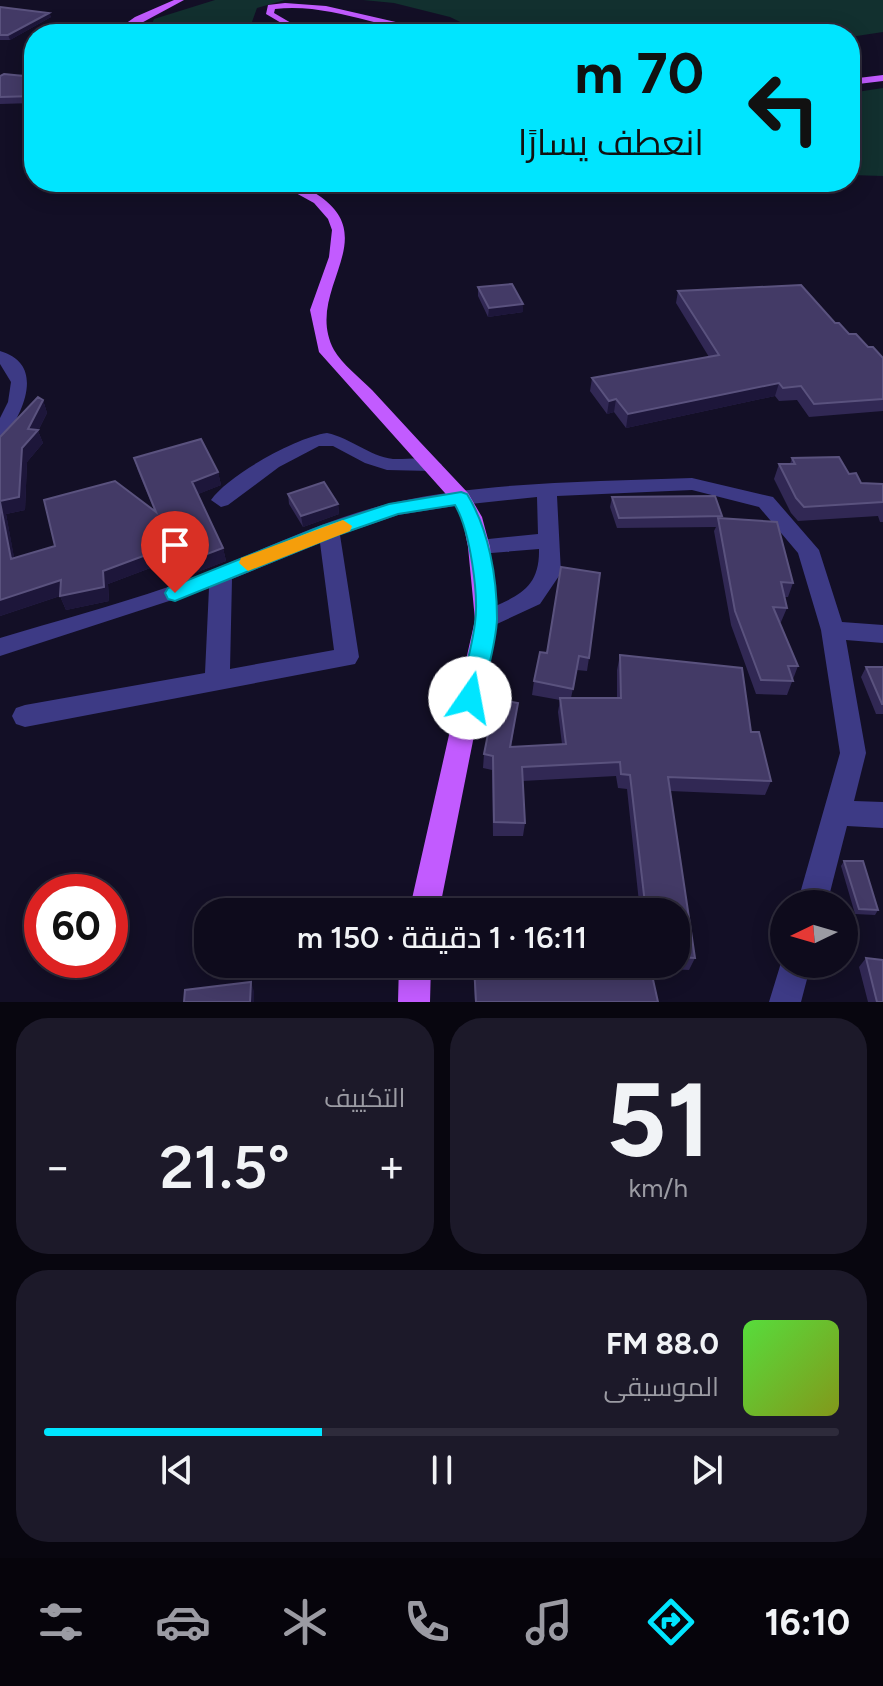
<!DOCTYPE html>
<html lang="ar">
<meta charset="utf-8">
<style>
body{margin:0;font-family:Figtree,Cairo,sans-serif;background:#1c1929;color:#f1f3f6;direction:rtl;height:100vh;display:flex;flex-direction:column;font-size:30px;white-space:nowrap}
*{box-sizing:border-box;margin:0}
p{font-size:26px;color:#9b9ba3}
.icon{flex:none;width:44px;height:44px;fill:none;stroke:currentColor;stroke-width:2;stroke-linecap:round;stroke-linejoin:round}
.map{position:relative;height:1002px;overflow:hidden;direction:ltr}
.details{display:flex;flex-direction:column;gap:16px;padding:16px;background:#08060f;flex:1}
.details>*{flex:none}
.guide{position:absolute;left:24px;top:24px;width:836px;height:168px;border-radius:32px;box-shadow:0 4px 20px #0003,0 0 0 2px #2e2b3b;direction:rtl;background:#00e5ff;color:#111;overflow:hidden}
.needle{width:52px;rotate:265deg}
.fabs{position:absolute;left:770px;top:890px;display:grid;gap:16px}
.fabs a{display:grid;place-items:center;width:88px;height:88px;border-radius:50%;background:#0e0b1c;box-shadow:0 4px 20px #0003,0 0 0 2px #2e2b3b;font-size:40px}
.speed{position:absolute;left:24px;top:874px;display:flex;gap:16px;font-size:40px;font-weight:700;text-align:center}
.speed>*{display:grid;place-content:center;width:104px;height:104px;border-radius:50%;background:#0e0b1c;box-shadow:0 4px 20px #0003,0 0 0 2px #2e2b3b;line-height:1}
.speed .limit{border:12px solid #d22;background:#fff;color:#111}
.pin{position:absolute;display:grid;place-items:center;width:68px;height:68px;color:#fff;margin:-82px -34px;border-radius:50% 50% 50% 0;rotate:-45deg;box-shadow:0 0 8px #0007}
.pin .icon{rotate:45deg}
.me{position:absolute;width:88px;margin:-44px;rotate:12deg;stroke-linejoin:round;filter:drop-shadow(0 0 6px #0008)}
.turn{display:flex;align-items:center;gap:28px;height:168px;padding:0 24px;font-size:36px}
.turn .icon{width:104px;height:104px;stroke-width:2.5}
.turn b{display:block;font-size:56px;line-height:68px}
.big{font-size:60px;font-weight:600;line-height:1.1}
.details .tile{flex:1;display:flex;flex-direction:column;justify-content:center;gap:12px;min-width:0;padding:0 28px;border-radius:32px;background:#1c1929}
.details .dial{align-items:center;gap:0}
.dial b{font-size:104px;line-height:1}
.song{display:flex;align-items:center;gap:24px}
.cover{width:96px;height:96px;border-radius:12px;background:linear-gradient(135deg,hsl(110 70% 55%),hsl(70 70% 35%))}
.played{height:8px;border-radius:4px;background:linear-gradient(90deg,#00e5ff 35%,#2e2b3b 35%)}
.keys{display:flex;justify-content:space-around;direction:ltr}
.heat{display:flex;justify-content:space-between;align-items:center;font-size:44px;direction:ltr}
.details .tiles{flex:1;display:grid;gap:16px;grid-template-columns:1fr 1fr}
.tile:last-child{grid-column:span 2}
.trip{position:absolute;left:194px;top:898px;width:496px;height:80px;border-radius:32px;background:#0e0b1c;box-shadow:0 4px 20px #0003,0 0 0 2px #2e2b3b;font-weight:600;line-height:80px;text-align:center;direction:rtl}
.tab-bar{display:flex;height:128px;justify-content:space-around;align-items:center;background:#06040b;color:#9b9ba3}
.tab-bar .icon{width:56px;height:56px}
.tab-bar .current{color:#00e5ff}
.tab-bar b{font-size:36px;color:#f1f3f6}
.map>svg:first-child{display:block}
.green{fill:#12302f}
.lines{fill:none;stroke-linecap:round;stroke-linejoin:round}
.minor{fill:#3d3a85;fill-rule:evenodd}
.major{fill:#c25bff;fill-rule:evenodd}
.wall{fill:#312854}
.shaded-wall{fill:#1d163a}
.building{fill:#433a66;stroke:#5a527e;stroke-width:2}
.route{fill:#00e5ff;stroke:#0095a6;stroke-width:2}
.slow{fill:#f59e0b}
</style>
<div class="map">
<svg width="883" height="1002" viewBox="0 0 883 1002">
<rect width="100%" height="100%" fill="#130f26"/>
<!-- green -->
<path class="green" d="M 215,0 L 285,0 L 257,8 L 248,33 L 148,33 L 154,19 Z
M 363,0 L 883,0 L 883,32 L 850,37 L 850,34 L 485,34 L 450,17 L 394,3 Z
M 883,88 L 883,176 L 850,175 L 850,93 Z"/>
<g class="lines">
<!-- minor -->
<path class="minor" d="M 0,351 C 45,364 24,410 6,436 L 0,438 L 0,418 L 8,402 L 11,382 L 0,364 Z
M 327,433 C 351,438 369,456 393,459 C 407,460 432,454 442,465 L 432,471 L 387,470 L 365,463 L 333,446 L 319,446 L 279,467 L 228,505 L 221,507 L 211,500 C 228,475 297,437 327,433 Z
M 692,478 L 773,497 L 819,550 L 842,622 L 883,625 L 883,643 L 846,640 L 866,753 L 854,801 L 883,802 L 883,828 L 847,826 L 827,904 L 797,904 L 840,753 L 821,630 L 798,553 L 759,507 L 692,490 L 557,496 L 561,573 L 540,604 L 486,629 L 478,626 L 475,620 L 478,614 C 513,597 540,593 539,549 L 479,554 L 472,552 L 468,547 L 472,542 L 479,540 L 538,534 L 537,497 L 461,505 L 398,515 L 340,535 L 359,657 L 355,664 L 25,727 L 16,724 L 12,716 L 16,708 L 25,705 L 205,673 L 209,588 L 0,656 L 0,638 C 56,621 113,606 168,587 C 244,560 317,520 396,502 C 492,481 594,482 692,478 ZM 320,543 L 334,650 L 230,669 L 232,579 Z
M 784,953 L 784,964 L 811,964 L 801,1002 L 769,1002 Z"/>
<!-- major -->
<path class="major" d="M 174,0 L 184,0 L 121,34 L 111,34 L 135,17 Z
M 285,3 L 326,6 L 448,34 C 389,34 334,2 275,9 L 274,13 L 310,34 L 300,34 L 266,14 L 268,5 Z
M 883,75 L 883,81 L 850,85 L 850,79 Z
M 276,182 C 294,182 307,187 321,197 C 382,241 303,292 334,350 C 342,364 360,378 372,390 C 404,425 436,459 468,493 L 482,517 L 490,547 L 497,620 L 439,912 L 409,912 L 475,620 L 468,547 L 462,517 L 453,502 L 319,352 L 310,310 L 329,257 L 332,230 L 328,219 L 314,203 Z
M 399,964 L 431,964 L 430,1002 L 398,1002 Z"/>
</g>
<!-- wall -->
<path class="wall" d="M 0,7 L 49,13 L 51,17 L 10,40 L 0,40 Z
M 34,74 L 34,103 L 0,104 L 0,76 Z
M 478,287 L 523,312 L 488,317 L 478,296 Z
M 678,291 L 835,323 L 883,358 L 883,411 L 809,417 L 797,400 L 779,401 L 775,396 L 626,428 L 614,412 L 607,414 L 590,391 L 592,378 L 709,357 L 676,303 Z
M 43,400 L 47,413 L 38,431 L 43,443 L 27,462 L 25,510 L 6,514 L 14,558 L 55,546 L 154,510 L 138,471 L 134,458 L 218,472 L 221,485 L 198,494 L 223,548 L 226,561 L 182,578 L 174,559 L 108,584 L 109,601 L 66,610 L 60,596 L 0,616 L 0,437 Z
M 792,458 L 849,474 L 861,483 L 883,484 L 883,522 L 880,522 L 878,516 L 798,521 L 791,513 L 774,479 L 779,464 L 790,464 Z
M 288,494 L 338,504 L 339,514 L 303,527 L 289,504 Z
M 612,497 L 722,516 L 721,518 L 793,583 L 788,597 L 784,597 L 787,608 L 781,622 L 780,622 L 798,666 L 787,695 L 756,694 L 731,625 L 714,531 L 716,527 L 617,528 L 610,507 Z
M 561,567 L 589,658 L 587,671 L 577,670 L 571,698 L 617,698 L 617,670 L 620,655 L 751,732 L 771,781 L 765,795 L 670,791 L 695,958 L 689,970 L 651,968 L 658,1002 L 475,1002 L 473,964 L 556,964 L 557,972 L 646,966 L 645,964 L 676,964 L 676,912 L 640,912 L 627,789 L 618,788 L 616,776 L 522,781 L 525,823 L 523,836 L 493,836 L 492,770 L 483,768 L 484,754 L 518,703 L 511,747 L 562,744 L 558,712 L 560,700 L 532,695 L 534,681 L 547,653 Z
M 866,667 L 883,667 L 883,714 L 876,714 L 861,677 Z
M 844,861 L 878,910 L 875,915 L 855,914 L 841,866 Z
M 866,958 L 883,1002 L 868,1002 L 859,967 Z"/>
<!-- shaded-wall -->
<path class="shaded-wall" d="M 49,13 L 51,17 L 10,40 L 8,35 Z
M 523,304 L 523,312 L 488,317 L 489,308 Z
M 779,383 L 775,396 L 626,428 L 628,414 Z
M 616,399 L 614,412 L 607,414 L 609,401 Z
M 43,400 L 47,413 L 38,431 L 43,443 L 27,462 L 25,510 L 6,514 L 17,573 L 11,559 L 0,501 L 22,448 L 28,429 Z
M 218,472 L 221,485 L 196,495 L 192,482 Z
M 338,504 L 339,514 L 303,527 L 301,516 Z
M 170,546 L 174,559 L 108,584 L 109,601 L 66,610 L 60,596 L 103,571 Z
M 223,548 L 226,561 L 182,578 L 178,565 Z
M 61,580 L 66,594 L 0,616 L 0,600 Z
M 518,703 L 516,717 L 509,761 L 510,747 Z
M 251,982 L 254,991 L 254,1002 L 250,1002 Z"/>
<!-- building -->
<path class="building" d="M 0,7 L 49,13 L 8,35 L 0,35 Z
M 4,74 L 24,76 L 34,74 L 34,96 L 0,97 L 0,76 Z
M 512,284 L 523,304 L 489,308 L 478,287 Z
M 801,285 L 835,323 L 839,323 L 849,334 L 856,334 L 868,347 L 873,347 L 883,358 L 883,399 L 814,404 L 801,386 L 783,388 L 779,383 L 628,414 L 616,399 L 609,401 L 592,378 L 719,355 L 678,291 Z
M 38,397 L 43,400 L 28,429 L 38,430 L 22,448 L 19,497 L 0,501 L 0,437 Z
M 201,439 L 218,472 L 192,482 L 223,548 L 178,565 L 170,546 L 103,571 L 104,587 L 60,596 L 61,580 L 0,600 L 0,502 L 11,559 L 55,546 L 44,500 L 115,481 L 156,512 L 134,458 Z
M 839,457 L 849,474 L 856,473 L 861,483 L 883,484 L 883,502 L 804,507 L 796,498 L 779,464 L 795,464 L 792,458 Z
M 324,482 L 338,504 L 301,516 L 288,494 Z
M 715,496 L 722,516 L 619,518 L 612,497 Z
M 718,518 L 777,522 L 793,583 L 781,582 L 787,608 L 773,607 L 798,666 L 788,666 L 793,681 L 761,680 L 735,611 Z
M 561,567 L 600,573 L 589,658 L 579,656 L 573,689 L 534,681 L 540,652 L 547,653 Z
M 620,655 L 742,668 L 751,732 L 759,732 L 771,781 L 668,777 L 695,958 L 676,957 L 676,912 L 646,912 L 630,775 L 621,774 L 620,762 L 522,767 L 525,823 L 494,822 L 493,756 L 484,754 L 495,699 L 518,703 L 510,747 L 566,744 L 560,698 L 621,698 Z
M 866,667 L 883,667 L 883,704 L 882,704 Z
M 844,861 L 863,861 L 878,910 L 859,909 Z
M 866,958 L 883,960 L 883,1002 L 877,1002 Z
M 474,964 L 556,964 L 557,972 L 650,966 L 658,1002 L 476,1002 Z
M 251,982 L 250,1002 L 184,1002 L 185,990 Z"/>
<!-- route -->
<path class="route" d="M 461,492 L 467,494 C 489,530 497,577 497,619 C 496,645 486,673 482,698 L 478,705 L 470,708 L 462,705 L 459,698 C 464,673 472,648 475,623 C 479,595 470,530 455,505 L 398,514 L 335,536 L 175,601 L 168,599 L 165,593 L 168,588 L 322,526 L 389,504 Z"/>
<!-- slow -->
<path class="slow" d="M 343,520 L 352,526 L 350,531 L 248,571 L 239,563 L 241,558 Z"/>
</svg>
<div class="fabs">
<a><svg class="needle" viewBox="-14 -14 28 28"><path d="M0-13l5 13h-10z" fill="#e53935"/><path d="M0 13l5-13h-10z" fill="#9b9ba3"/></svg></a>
</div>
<div class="speed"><div class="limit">60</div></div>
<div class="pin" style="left:175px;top:593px;background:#d93025"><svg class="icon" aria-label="arrive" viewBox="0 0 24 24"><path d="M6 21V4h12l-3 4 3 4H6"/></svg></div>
<svg class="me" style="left:470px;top:698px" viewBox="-20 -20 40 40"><circle r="19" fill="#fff"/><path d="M0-13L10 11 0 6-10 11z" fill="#00e5ff"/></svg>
<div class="trip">16:11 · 1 دقيقة · 150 m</div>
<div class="guide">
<div class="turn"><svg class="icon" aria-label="left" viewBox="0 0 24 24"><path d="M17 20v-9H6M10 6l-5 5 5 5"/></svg><div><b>70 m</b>انعطف يسارًا</div></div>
</div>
</div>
<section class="details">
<div class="tiles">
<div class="tile dial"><b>51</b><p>km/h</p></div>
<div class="tile"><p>التكييف</p>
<div class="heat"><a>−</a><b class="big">21.5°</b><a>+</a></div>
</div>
<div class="tile">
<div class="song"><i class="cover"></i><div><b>88.0 FM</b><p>الموسيقى</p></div></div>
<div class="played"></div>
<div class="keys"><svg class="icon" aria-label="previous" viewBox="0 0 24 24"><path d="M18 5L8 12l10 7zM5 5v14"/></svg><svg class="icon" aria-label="pause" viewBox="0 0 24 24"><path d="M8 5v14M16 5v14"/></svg><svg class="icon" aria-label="next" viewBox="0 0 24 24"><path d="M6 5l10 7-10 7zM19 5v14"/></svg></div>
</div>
</div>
</section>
<nav class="tab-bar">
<b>16:10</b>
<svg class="icon current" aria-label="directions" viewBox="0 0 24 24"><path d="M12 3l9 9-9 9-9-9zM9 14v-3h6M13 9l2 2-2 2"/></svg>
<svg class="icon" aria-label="music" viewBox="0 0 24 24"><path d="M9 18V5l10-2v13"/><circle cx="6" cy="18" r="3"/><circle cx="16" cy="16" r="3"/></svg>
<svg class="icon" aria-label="phone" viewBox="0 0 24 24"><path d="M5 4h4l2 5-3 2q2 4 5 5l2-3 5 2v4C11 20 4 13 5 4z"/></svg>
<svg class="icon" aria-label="climate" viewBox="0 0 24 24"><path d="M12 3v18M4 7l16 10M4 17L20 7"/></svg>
<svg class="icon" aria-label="car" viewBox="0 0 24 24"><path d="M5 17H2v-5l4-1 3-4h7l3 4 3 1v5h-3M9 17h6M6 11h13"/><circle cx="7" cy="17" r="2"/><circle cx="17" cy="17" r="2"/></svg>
<svg class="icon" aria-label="filters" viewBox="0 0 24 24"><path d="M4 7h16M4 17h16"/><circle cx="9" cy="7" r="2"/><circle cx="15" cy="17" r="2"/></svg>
</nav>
